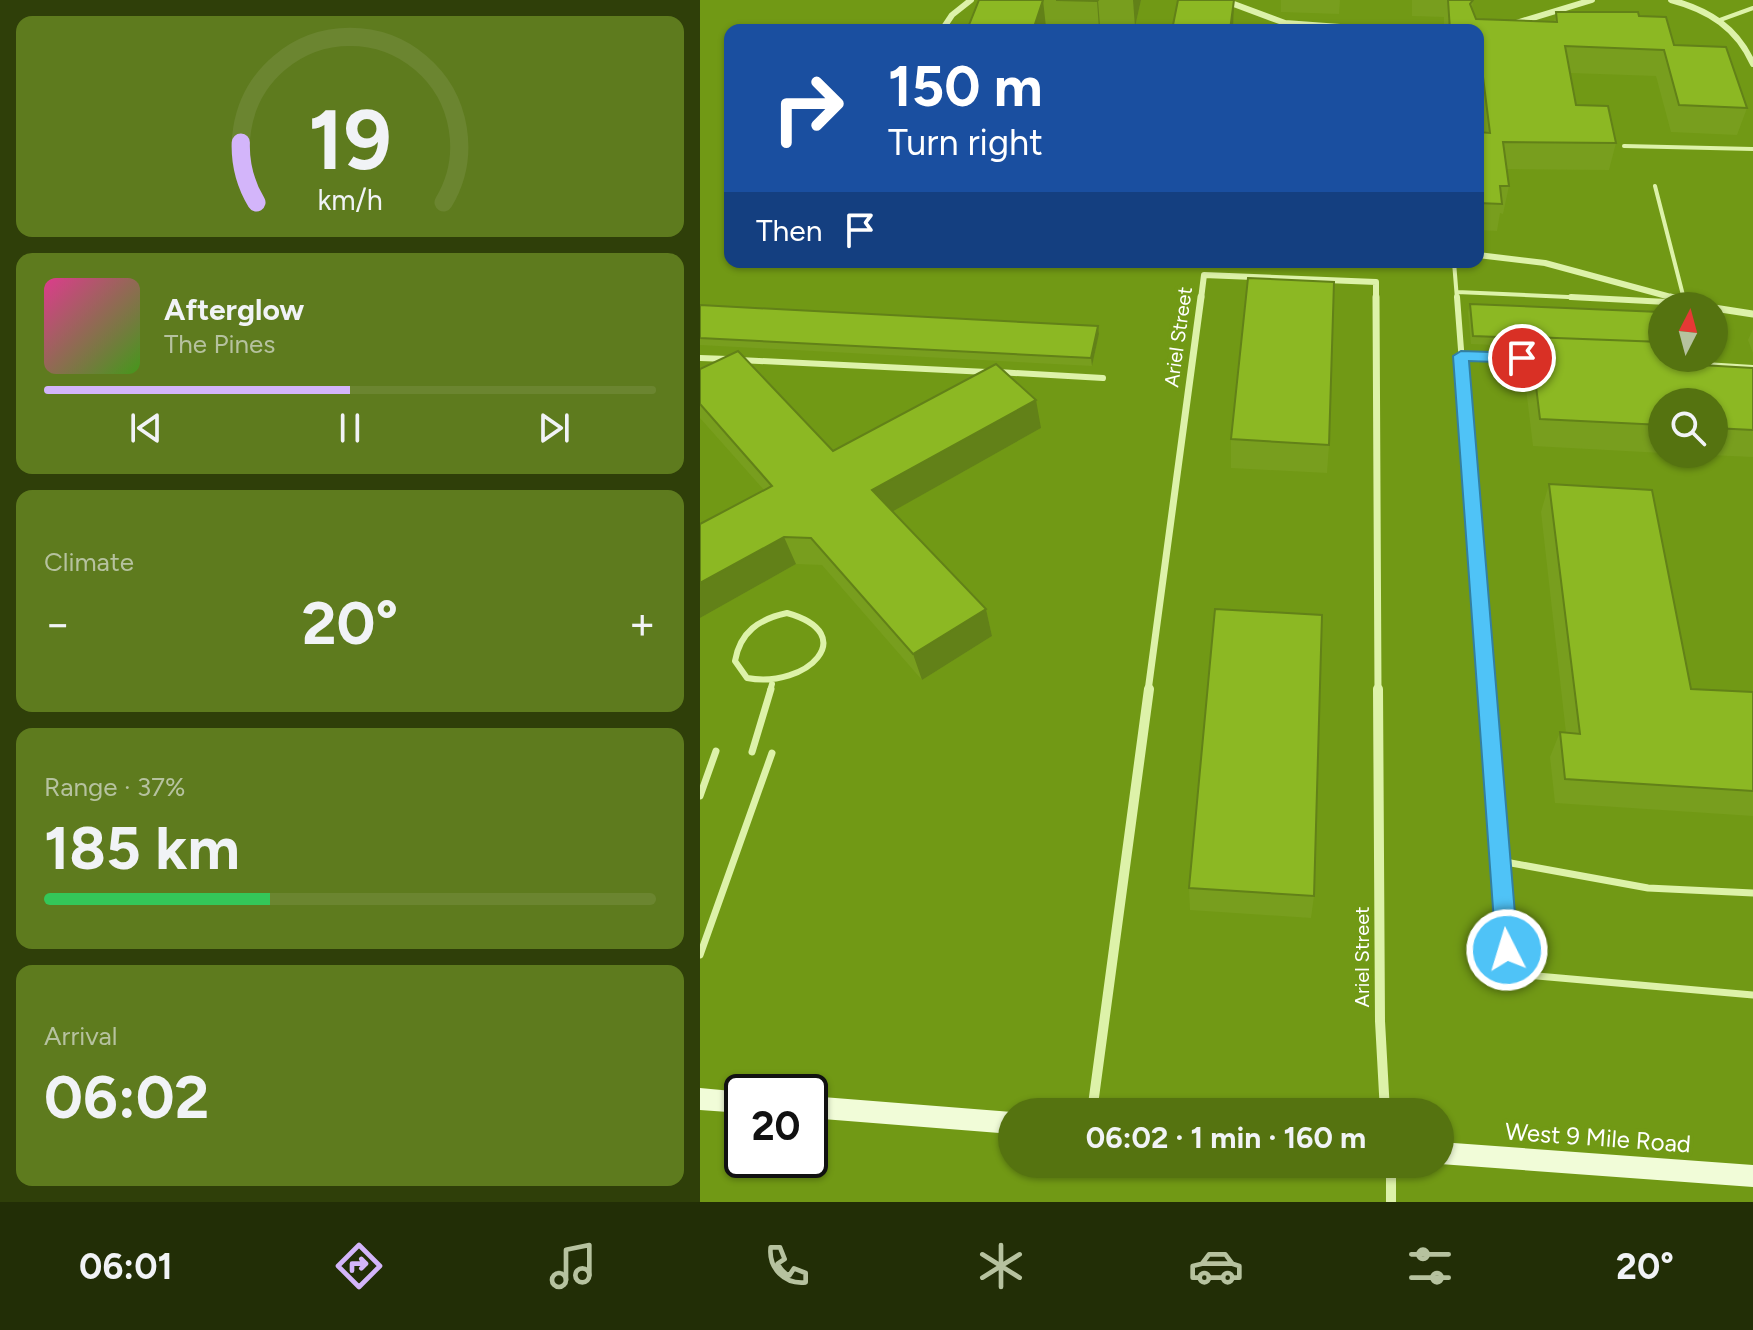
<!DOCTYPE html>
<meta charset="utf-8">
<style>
body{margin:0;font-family:Figtree,sans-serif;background:#5e7b1e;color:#f1f3f6;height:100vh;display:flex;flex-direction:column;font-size:30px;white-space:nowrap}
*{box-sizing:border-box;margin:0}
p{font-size:26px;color:#b6c29f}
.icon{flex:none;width:44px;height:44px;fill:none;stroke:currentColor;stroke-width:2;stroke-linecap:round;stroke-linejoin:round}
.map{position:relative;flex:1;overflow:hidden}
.drawer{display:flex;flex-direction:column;gap:16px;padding:16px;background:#2f3f09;width:700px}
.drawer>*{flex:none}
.banner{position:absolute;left:24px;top:24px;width:760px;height:244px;border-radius:16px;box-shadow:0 2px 6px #0004;background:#1a4fa0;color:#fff;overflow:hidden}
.needle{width:52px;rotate:6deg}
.controls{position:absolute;left:948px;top:292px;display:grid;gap:16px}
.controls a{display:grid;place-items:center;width:80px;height:80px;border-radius:50%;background:#557310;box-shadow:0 2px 6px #0004;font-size:40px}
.speed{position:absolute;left:24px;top:1074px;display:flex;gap:16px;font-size:40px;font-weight:700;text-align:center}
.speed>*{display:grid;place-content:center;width:104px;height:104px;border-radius:50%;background:#557310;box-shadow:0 2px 6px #0004;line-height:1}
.speed .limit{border:4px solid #111;border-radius:12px;background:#fff;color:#111}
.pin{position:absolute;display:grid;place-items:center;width:68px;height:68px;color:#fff;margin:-34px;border:4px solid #fff;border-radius:50%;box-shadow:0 2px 8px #0007}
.me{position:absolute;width:88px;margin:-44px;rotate:355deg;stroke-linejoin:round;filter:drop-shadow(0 0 6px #0008)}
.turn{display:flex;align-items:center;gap:28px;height:168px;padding:0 32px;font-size:36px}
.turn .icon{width:104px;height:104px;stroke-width:2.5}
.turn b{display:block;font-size:56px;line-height:68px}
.then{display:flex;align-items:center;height:76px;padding:0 32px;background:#0003;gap:16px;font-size:30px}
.big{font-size:60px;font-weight:700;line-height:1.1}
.drawer .tile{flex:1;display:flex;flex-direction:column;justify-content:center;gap:12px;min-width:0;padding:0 28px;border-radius:16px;background:#5e7b1e}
.drawer .dial{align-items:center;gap:0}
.dial svg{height:208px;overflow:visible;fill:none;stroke:#6b8530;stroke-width:7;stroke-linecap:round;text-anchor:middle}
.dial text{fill:#f1f3f6;stroke:none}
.song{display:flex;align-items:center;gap:24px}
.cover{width:96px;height:96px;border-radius:12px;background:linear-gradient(135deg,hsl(330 70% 55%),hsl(100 70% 35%))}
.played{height:8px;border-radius:4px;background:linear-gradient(90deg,#d3b5fa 50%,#6b8530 50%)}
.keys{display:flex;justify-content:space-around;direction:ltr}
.heat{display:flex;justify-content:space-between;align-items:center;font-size:44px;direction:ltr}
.charge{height:12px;border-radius:6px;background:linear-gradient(90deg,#34c759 37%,#6b8530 0)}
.trip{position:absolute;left:298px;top:1098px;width:456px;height:80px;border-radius:40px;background:#557310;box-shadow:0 2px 6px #0004;font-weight:700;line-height:80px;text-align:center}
.tab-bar{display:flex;height:128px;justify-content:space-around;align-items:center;background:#222e06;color:#b6c29f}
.tab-bar .icon{width:56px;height:56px}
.tab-bar .on{color:#d3b5fa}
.tab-bar b{font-size:36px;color:#f1f3f6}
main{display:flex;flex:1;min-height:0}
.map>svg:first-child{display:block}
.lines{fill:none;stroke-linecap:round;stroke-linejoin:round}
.service-far2{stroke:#ddf2a9;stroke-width:4}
.service-far1{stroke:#ddf2a9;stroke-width:6}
.service{stroke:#ddf2a9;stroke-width:7}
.minor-far2{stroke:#ddf2a9;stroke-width:6}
.minor-far1{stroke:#ddf2a9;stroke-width:7}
.minor{stroke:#ddf2a9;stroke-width:10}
.secondary{fill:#f1fcd8;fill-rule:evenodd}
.wall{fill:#789e1e}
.shaded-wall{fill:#628118}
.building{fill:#8cb823;stroke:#628118;stroke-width:2}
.route{fill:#4fc3f7;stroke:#337fa1;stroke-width:2}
.labels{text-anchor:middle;stroke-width:8;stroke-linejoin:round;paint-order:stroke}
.street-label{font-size:20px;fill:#fff;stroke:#719915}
.near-street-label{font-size:24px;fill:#fff;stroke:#719915}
</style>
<main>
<section class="drawer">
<div class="tile dial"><svg viewBox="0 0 100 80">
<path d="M14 69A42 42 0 1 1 86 69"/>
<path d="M14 69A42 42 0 0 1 8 46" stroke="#d3b5fa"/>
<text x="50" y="56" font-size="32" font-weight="700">19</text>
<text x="50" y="72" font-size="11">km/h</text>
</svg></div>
<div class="tile">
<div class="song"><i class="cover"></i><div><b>Afterglow</b><p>The Pines</p></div></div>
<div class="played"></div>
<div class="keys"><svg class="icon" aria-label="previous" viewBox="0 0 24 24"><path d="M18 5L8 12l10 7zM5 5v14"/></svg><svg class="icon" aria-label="pause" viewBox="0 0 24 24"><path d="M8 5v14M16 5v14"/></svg><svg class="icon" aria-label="next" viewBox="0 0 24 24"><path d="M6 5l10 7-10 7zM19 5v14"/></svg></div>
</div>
<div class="tile"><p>Climate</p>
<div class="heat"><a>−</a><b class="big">20°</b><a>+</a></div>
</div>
<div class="tile"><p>Range · 37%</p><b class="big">185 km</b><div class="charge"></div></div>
<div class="tile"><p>Arrival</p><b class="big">06:02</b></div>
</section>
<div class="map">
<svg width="1053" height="1202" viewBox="0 0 1053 1202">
<rect width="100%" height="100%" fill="#719915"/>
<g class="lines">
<!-- service-far2 -->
<path class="service-far2" d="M 1020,20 L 1053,8
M 924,146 L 1053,149
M 955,186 L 984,299
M 754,262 L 757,299
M 757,292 L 912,299"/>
<!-- service-far1 -->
<path class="service-far1" d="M 757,297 L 787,691
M 871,297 L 986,303
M 984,297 L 985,303
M 761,356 L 833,359
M 0,358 L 28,359
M 1003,358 L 1005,365 L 1053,368
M 39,360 L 287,372
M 976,364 L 1005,365
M 298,372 L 403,378
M 87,613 C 162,634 107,689 47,678 L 35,661 C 40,632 59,619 87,613 Z
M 70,691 L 72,684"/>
<!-- service -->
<path class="service" d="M 787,689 L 807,950 L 826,975 L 1053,995
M 52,752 L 71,689
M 0,796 L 16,751
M 800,861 L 948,888 L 1053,893
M 0,955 L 72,753"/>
<!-- minor-far2 -->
<path class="minor-far2" d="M 523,0 L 585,23 L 681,30
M 971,0 C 1009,10 1037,28 1053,64
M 816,23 L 892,0
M 242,30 L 252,15 L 271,0
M 778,255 L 845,263 L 978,299
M 501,299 L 504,275 L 676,282 L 676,299"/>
<!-- minor-far1 -->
<path class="minor-far1" d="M 676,297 L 678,691
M 971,297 L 1002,306
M 1014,308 L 1053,314
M 448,691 L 501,297"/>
<!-- minor -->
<path class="minor" d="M 678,689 L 680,1021 L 685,1112
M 392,1112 L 449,689
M 691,1164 L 691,1202"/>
<!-- secondary -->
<path class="secondary" d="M 0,1088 L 43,1092 L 42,1113 L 0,1110 Z
M 110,1096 L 312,1112 L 312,1134 L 110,1118 Z
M 740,1142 L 1053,1165 L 1053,1187 L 740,1164 Z"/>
</g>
<!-- wall -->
<path class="wall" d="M 279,0 L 441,0 L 435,27 L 400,26 L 399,29 L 346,27 L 345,30 L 267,30 Z
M 581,0 L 640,0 L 639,14 L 581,12 Z
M 712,0 L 773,0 L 772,9 L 776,19 L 854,22 L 856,12 L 939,16 L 1047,108 L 1037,135 L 971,132 L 956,76 L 870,73 L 876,105 L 916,143 L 909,170 L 807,169 L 809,186 L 803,214 L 800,213 L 797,231 L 778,230 L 778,132 L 782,132 L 778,99 L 778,30 L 744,30 L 744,17 L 712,16 Z
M 770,304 L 984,364 L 1053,368 L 1053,457 L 986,454 L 1014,454 L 1014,402 L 962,402 L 962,453 L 833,446 L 823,364 L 826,352 L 822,352 L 821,346 L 771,344 L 768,312 Z
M 0,305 L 398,326 L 399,334 L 392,366 L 0,345 Z
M 1053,329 L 1053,353 L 1048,340 Z
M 0,369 L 133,451 L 341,428 L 193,511 L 286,609 L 292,636 L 222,680 L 122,565 L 96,564 L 0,618 L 0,524 L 64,490 L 0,418 Z
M 531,439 L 629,445 L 627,473 L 531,468 Z
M 849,484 L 991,689 L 1053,692 L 1053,816 L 855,803 L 850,757 L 860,732 L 866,733 L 841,512 Z
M 489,888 L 614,896 L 611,918 L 490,910 Z"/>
<!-- shaded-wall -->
<path class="shaded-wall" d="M 343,0 L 346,27 L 345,30 L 333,30 Z
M 398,0 L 400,26 L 399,29 L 397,1 Z
M 433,0 L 441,0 L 435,27 Z
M 534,0 L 533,30 L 530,30 Z
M 398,326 L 399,334 L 392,366 L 391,358 Z
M 336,400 L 341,428 L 181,518 L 172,490 Z
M 84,537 L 96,564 L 0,618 L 0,583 Z
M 286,609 L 292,636 L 222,680 L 213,654 Z"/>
<!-- building -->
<path class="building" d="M 279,0 L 343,0 L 333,30 L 267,30 Z
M 356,0 L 398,0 L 397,1 Z
M 478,0 L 534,0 L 530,30 L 472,30 Z
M 748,0 L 773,0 L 770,4 L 776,19 L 857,22 L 856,12 L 938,12 L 939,16 L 966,17 L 974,45 L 1026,47 L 1047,108 L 979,105 L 964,50 L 865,46 L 876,105 L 908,106 L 916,143 L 803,142 L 809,186 L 800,186 L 802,204 L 778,203 L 778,132 L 790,133 L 780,53 L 778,53 L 778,30 L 750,30 Z
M 548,278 L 634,282 L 629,445 L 531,439 Z
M 770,304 L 960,312 L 962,322 L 962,342 L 830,337 L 828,345 L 824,344 L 823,338 L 773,336 Z
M 0,305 L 398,326 L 391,358 L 0,338 Z
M 830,337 L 962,342 L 962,358 L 982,358 L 984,364 L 1053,368 L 1053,430 L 1014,428 L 1014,402 L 962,402 L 962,425 L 840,419 Z
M 38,351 L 133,451 L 296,364 L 336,400 L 172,490 L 286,609 L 213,654 L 111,538 L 84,537 L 0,583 L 0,524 L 72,486 L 0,404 L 0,369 Z
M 849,484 L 952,490 L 991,689 L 1053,692 L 1053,791 L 865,779 L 860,732 L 880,734 Z
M 515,609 L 622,615 L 614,896 L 489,888 Z"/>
<!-- route -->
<path class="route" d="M 761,351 L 822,353 L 830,358 L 822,363 L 769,361 L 818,950 L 815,958 L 807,961 L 799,958 L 796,950 L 753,356 Z"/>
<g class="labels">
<!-- street labels -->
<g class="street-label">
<text transform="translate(478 337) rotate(-82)" y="7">Ariel Street</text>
<text transform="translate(662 957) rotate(-90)" y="7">Ariel Street</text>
</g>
<!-- near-street labels -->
<g class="near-street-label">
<text transform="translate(898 1138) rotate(4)" y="8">West 9 Mile Road</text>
</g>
</g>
</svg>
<div class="controls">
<a><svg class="needle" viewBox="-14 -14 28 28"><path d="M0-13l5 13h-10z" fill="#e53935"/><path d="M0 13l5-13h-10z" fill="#b6c29f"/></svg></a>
<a><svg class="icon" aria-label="search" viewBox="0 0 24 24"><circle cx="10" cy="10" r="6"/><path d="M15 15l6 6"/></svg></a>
</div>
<div class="speed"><div class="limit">20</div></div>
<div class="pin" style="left:822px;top:358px;background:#d93025"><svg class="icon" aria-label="arrive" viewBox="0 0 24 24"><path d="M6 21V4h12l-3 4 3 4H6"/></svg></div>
<svg class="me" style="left:807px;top:950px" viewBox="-20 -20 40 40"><circle r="17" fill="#4fc3f7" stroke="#fff" stroke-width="3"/><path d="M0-11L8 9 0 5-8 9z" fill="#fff"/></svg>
<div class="trip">06:02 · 1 min · 160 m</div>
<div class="banner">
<div class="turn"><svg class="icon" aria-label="right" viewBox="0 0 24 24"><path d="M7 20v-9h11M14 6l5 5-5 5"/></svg><div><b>150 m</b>Turn right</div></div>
<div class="then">Then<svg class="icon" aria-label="arrive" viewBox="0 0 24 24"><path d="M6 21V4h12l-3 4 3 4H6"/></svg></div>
</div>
</div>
</main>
<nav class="tab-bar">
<b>06:01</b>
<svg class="icon on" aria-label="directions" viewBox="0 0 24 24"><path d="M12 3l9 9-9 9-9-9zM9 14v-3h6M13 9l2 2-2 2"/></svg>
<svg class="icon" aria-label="music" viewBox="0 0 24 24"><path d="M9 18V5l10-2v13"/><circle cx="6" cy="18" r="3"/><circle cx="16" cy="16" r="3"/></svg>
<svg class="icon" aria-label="phone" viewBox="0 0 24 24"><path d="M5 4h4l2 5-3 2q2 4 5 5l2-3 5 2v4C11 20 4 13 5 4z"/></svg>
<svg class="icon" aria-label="climate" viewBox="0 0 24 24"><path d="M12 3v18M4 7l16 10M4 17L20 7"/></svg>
<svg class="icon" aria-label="car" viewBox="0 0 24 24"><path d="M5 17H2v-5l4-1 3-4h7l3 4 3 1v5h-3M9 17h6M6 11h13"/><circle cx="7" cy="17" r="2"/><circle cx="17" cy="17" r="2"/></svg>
<svg class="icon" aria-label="filters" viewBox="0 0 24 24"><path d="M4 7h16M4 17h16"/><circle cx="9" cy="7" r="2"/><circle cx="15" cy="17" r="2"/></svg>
<b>20°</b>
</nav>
